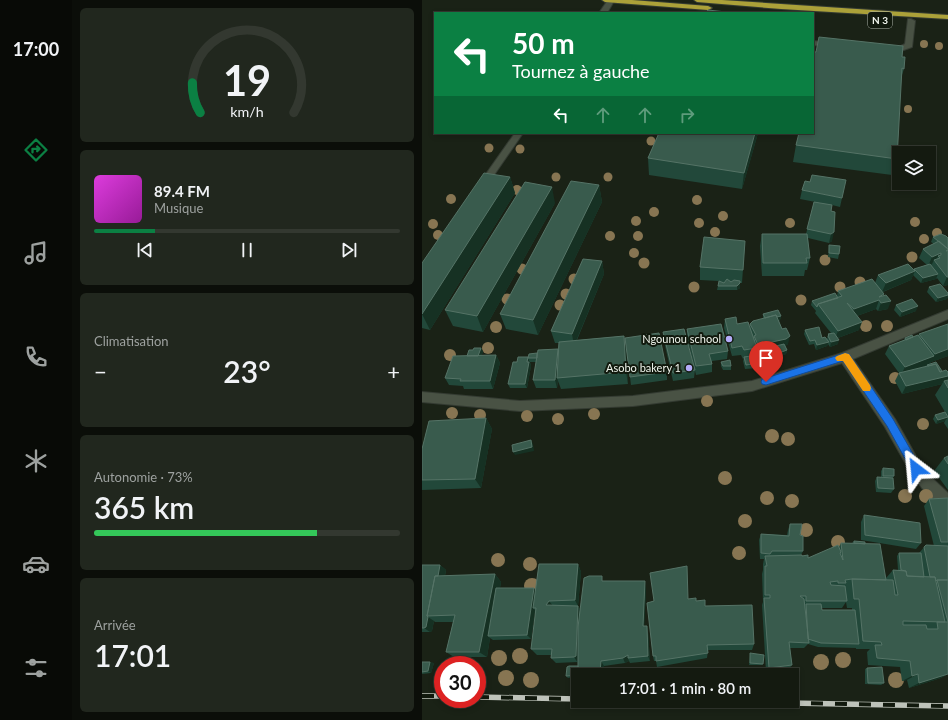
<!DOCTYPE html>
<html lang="fr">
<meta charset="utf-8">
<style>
body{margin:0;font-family:Lato,sans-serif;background:#21271e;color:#f1f3f6;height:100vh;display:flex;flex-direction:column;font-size:15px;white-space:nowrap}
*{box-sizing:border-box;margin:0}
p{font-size:13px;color:#9da19f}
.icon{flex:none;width:22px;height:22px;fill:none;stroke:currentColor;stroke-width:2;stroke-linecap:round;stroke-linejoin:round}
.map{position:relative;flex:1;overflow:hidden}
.side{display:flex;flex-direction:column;gap:8px;padding:8px;background:#0b0e09;width:350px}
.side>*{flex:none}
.banner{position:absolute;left:12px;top:12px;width:380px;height:122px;border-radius:0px;box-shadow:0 2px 6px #0003,0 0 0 1px #333830;background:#0b8043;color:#fff;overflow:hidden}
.buttons{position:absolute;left:470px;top:146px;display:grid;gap:8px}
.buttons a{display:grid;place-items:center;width:44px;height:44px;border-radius:0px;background:#141a10;box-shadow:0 2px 6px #0003,0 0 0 1px #333830;font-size:20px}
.speed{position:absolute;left:12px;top:656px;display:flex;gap:8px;font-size:20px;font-weight:700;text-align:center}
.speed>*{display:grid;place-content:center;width:52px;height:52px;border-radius:50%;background:#141a10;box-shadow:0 2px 6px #0003,0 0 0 1px #333830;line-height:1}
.speed .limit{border:6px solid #d22;background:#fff;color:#111}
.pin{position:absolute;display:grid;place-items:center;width:34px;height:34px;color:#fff;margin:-41px -17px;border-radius:50% 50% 50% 0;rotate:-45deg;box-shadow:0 0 4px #0007}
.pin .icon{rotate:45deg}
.me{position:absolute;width:44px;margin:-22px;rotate:331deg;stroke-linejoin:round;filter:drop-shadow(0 0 3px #0008)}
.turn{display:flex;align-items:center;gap:14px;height:84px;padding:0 12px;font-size:18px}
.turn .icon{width:52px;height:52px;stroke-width:2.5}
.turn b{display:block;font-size:28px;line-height:34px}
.lanes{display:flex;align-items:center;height:38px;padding:0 12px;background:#0003;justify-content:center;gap:20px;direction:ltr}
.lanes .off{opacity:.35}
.big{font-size:30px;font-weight:600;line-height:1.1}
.side .widget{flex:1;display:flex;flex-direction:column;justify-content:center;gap:6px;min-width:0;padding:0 14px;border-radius:6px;background:#21271e}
.side .dial{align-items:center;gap:0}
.dial svg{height:104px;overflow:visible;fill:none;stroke:#333830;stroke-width:7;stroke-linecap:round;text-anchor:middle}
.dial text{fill:#f1f3f6;stroke:none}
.song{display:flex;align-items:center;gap:12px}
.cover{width:48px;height:48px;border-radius:6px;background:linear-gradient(135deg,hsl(300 70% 55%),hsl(300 70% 35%))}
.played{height:4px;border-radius:2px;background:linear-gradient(90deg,#0b8043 20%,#333830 20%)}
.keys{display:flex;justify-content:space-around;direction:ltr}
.heat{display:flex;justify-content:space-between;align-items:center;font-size:22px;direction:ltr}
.charge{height:6px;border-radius:3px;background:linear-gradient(90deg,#34c759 73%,#333830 0)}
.trip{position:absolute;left:149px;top:668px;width:228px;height:40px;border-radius:0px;background:#141a10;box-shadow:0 2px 6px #0003,0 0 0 1px #333830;font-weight:600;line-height:40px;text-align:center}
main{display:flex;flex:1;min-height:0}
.menu{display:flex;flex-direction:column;width:72px;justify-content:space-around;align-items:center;background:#080a06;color:#9da19f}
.menu .icon{width:28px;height:28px}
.menu .active{color:#0b8043}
.menu b{font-size:18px;color:#f1f3f6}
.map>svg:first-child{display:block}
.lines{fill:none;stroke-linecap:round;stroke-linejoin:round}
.minor-casing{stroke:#343b32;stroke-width:2}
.highway-casing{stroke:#343b32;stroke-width:2}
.minor{fill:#495244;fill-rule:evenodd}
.highway{fill:#aba139;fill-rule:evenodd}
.rail-casing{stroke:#bec3ba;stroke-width:5.5}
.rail{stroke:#11190d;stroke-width:4;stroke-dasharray:12;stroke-linecap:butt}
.tree{fill:#877552}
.wall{fill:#22483a;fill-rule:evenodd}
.shaded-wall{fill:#163123}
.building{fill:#395b4d;stroke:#557366}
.route{fill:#1a73e8;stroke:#114b97}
.slow{fill:#f59e0b}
.poi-dot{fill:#b4acf9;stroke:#11190d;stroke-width:1.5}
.labels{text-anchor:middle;stroke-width:4;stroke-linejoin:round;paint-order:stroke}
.shield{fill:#11190d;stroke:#adb3aa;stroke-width:1}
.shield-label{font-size:10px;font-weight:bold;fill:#f0f5ed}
.poi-label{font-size:11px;fill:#f0f5ed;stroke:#11190d;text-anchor:end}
</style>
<main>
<nav class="menu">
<b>17:00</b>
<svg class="icon active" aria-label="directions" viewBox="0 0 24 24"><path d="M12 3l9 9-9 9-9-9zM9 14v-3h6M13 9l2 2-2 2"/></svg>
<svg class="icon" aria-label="music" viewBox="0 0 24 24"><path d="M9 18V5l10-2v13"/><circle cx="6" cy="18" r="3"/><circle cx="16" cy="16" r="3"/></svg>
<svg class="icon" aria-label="phone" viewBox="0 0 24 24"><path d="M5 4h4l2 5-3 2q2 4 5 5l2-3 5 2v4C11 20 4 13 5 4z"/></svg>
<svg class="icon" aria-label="climate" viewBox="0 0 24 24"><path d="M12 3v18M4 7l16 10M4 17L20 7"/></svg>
<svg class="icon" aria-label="car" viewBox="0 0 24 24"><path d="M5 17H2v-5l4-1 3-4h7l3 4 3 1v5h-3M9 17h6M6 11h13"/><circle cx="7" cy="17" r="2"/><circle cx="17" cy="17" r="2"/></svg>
<svg class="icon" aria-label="filters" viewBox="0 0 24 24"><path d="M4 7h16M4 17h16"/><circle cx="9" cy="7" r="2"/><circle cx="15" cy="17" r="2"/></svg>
</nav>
<section class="side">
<div class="widget dial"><svg viewBox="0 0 100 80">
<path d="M14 69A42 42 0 1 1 86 69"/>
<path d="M14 69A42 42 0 0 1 8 46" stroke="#0b8043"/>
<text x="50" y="56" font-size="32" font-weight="700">19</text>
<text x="50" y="72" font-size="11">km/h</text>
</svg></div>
<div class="widget">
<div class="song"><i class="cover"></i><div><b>89.4 FM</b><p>Musique</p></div></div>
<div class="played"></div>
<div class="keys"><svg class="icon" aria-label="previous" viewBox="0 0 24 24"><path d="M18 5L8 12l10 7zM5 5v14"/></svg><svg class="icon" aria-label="pause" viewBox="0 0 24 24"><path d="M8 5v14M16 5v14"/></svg><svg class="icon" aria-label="next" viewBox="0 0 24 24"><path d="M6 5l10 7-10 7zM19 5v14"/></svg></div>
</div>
<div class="widget"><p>Climatisation</p>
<div class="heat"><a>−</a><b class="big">23°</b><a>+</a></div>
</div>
<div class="widget"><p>Autonomie · 73%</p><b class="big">365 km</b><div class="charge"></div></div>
<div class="widget"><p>Arrivée</p><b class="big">17:01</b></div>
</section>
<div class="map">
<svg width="526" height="720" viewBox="0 0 526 720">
<rect width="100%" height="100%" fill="#1a2216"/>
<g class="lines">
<defs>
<path id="minor" d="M 186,0 L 192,1 L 185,13 L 177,13 Z
M 486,19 L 489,19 L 493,21 L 490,47 L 476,52 L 462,52 L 462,48 L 475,48 L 483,44 Z
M 391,41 L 411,43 L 415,45 L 411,47 L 391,45 Z
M 93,133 L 101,133 L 63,188 L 57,188 L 55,186 L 57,184 Z
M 526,310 L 526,319 L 431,359 L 473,419 L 499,465 L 510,478 L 526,493 L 526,509 L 521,507 L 500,488 L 489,473 L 463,427 L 420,363 L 330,391 L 211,406 L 98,411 L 0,402 L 0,392 L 98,401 L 211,396 L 330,381 L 420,353 Z"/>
<path id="highway" d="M 180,0 L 210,0 L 286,6 L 290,8 L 286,10 L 183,2 Z
M 272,0 L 300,0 L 526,15 L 526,19 L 359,9 L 275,2 Z"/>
</defs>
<!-- minor casing -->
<use href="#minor" class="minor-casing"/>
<!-- highway casing -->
<use href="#highway" class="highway-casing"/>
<!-- minor -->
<use href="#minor" class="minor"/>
<!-- highway -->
<use href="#highway" class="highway"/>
<defs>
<path id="rail" d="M 0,696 L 21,696
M 55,697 L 156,699
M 269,701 L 526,706"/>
</defs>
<!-- rail casing -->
<use href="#rail" class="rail-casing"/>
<!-- rail -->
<use href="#rail" class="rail"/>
</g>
<!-- trees -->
<g class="tree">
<circle cx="502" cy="44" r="4"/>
<circle cx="517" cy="46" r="4"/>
<circle cx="486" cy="109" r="4"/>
<circle cx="229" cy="141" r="4.5"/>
<circle cx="67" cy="148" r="4.5"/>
<circle cx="98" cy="149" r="4.5"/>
<circle cx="134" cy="177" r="4.5"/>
<circle cx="186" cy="177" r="4.5"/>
<circle cx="95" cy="190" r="5"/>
<circle cx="29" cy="199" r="5"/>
<circle cx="275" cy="200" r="5"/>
<circle cx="232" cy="212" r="5"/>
<circle cx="301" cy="216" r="5"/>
<circle cx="214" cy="221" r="5"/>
<circle cx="493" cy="222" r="5"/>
<circle cx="277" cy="223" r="5"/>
<circle cx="368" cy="223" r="5"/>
<circle cx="11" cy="224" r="5"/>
<circle cx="293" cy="232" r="5"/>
<circle cx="515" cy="233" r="5"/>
<circle cx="16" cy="235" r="5"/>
<circle cx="188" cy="236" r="5"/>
<circle cx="216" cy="236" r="5"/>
<circle cx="502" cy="239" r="5"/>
<circle cx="212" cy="253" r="5"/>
<circle cx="490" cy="257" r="5.5"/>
<circle cx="403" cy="260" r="5.5"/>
<circle cx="222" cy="263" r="5.5"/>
<circle cx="100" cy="269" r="5.5"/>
<circle cx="152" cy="279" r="5.5"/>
<circle cx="438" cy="282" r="5.5"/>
<circle cx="272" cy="287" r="5.5"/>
<circle cx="418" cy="287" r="5.5"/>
<circle cx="144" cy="294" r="5.5"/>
<circle cx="85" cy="299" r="5.5"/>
<circle cx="379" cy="300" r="5.5"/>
<circle cx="138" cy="305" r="5.5"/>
<circle cx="444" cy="326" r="6"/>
<circle cx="465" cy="326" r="6"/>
<circle cx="74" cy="327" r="6"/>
<circle cx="66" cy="348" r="6"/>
<circle cx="28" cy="355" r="6"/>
<circle cx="351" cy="357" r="6"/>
<circle cx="339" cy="359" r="6"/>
<circle cx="473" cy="378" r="6"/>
<circle cx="285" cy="401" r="6"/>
<circle cx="30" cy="413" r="6"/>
<circle cx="172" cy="414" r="6"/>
<circle cx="58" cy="415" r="6"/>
<circle cx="105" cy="416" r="6"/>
<circle cx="136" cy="419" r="6"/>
<circle cx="501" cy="424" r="6"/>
<circle cx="350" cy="436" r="7"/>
<circle cx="366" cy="439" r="7"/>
<circle cx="303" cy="478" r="7"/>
<circle cx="483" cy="496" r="7"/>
<circle cx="504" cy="496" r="7"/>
<circle cx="345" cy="498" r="7"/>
<circle cx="370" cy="501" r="7"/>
<circle cx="323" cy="521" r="7"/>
<circle cx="384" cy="530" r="7"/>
<circle cx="416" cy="542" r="7"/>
<circle cx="317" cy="553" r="7"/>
<circle cx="76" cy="560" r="7"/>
<circle cx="108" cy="564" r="7"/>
<circle cx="110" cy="586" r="8"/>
<circle cx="98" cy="656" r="8"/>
<circle cx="77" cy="658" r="8"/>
<circle cx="421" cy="660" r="8"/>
<circle cx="399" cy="662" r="8"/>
<circle cx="84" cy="678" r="8"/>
<circle cx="109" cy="680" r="8"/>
<circle cx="474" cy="680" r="8"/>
</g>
<!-- wall -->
<path class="wall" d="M 480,57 L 482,69 L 479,78 L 475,159 L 470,175 L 371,162 L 374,145 Z
M 237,133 L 336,133 L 320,189 L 227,175 L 226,158 Z
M 88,177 L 93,193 L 8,330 L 0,328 L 0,263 Z
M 177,185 L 180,202 L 116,335 L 84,329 L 78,314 Z
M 380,190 L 420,198 L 418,207 L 410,205 L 409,211 L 410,241 L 407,243 L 386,238 L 388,258 L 385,270 L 383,270 L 382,276 L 340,276 L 338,246 L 340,234 L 384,234 L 392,202 L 404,204 L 378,199 Z
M 133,203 L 61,332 L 31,326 L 23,310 Z
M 524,236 L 526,285 L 521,286 L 515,278 L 514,279 L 499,283 L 491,275 L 489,280 L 461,292 L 462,294 L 462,296 L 466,309 L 456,311 L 454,309 L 435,316 L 437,330 L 416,338 L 416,344 L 408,347 L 406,344 L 405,346 L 394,350 L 392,344 L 387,345 L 382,334 L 383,330 L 405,339 L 406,334 L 409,333 L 393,313 L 394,311 L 389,305 L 390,301 L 415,296 L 416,291 L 453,283 L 456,275 L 492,270 L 492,269 L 505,265 L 497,258 L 501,249 L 512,244 L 509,242 L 511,237 Z
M 323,241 L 320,283 L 318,283 L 318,288 L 315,290 L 295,290 L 297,281 L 278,280 L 278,267 Z
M 407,245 L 417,254 L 416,259 L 406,257 Z
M 180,261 L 182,274 L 155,340 L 202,336 L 206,384 L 139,389 L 136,381 L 135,388 L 114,388 L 111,380 L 114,362 L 108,362 L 109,366 L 105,388 L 88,388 L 86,384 L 95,362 L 115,353 L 136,349 L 137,343 L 133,343 L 129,331 Z
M 507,287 L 526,293 L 526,296 L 525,299 L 514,302 L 505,292 Z
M 474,305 L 494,311 L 478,317 L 472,310 Z
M 341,314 L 359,316 L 358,320 L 357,321 L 366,344 L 363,346 L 365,350 L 364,354 L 356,357 L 353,350 L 353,349 L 335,353 L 334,352 L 333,355 L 337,363 L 336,368 L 323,369 L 321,361 L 322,358 L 321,359 L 319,355 L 310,356 L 302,328 L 303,319 L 315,324 L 328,327 L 328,324 L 341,319 Z
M 265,329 L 306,351 L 305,359 L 290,361 L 290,372 L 274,375 L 265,337 Z
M 241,332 L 273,370 L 272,378 L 251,381 L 242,341 Z
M 497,334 L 526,356 L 509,362 L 508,364 L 496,369 L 504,367 L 505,365 L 520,371 L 526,376 L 525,380 L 526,380 L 526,417 L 513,395 L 520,384 L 480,394 L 473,381 L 477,373 L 463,354 L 467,346 L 482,340 L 483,338 L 491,337 L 496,336 Z
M 203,338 L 245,372 L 245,380 L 209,385 Z
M 59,348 L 61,352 L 59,356 L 74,355 L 78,363 L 71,389 L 42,389 L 41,386 L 27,385 L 23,378 L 51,350 Z
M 299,362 L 309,366 L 309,370 L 301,370 L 299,366 Z
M 513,415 L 526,417 L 526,429 L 522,423 L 523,421 L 514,424 L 511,419 Z
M 64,418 L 70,429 L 59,488 L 0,490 L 0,449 Z
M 526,456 L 526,490 L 512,471 L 522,458 Z
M 461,468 L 472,476 L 471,478 L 472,489 L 469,493 L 454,492 L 453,481 L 455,477 L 459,477 L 459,471 Z
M 526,498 L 526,674 L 519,678 L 487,688 L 485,680 L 480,681 L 478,667 L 446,665 L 445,652 L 448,649 L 434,649 L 434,648 L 396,647 L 386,644 L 382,648 L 368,648 L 370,665 L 366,670 L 344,672 L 340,605 L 341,602 L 340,574 L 341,570 L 341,564 L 342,559 L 338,559 L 337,540 L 339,534 L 365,535 L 366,530 L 368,524 L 378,535 L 381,551 L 379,555 L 380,556 L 386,558 L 417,547 L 419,543 L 430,543 L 432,541 L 443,544 L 464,578 L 471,570 L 476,570 L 475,556 L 477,553 L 497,553 L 504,545 L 512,546 L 502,506 L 507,499 ZM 424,602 L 425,608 L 430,608 L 430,610 L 400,610 L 400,608 L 420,608 Z
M 442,515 L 499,543 L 494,549 L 439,540 L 439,522 Z
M 156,564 L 159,572 L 156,606 L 158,609 L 182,581 L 224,589 L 222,626 L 226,632 L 228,661 L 208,663 L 207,661 L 203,663 L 182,666 L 181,675 L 156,675 L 156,676 L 146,678 L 144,676 L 156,666 L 156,662 L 134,663 L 129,658 L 129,655 L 115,655 L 109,649 L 114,612 L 113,610 L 109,639 L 71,640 L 68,638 L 65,657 L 32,657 L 24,652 L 31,622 L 13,622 L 12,621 L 10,631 L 8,632 L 0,632 L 0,565 L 18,565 L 24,570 L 23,576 L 73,574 L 79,582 L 78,588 L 112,588 L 114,591 Z
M 266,599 L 274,601 L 283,606 L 332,644 L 330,650 L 286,650 L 285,658 L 235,667 L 234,661 L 232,661 L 231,656 Z
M 328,653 L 341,664 L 340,665 L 327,665 L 328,655 Z
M 0,662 L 12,663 L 9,673 L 0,674 Z
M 445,668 L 462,683 L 459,685 L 443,684 L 443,669 Z"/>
<!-- shaded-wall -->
<path class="shaded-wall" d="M 333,133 L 336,133 L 320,189 L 322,173 Z
M 88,177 L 93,193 L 8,330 L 0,314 Z
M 177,185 L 180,202 L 116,335 L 111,320 Z
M 130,187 L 133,203 L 61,332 L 55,316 Z
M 412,232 L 410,241 L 407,243 L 409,234 Z
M 519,253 L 517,257 L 516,256 L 513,262 L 512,260 L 510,264 L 506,266 L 510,257 Z
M 180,261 L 182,274 L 152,346 L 150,334 Z
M 493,271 L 489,280 L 460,292 L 464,283 Z
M 516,274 L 514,279 L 499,283 L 501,278 Z
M 525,277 L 526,277 L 526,285 L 521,286 Z
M 318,283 L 318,288 L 315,290 L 315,286 Z
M 462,294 L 459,302 L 457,300 L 454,309 L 429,318 L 432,309 L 457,297 Z
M 526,295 L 525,299 L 514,302 L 516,298 Z
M 469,301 L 466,309 L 456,311 L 459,303 Z
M 496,306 L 494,311 L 478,317 L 480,312 Z
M 359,316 L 358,320 L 344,325 L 345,321 Z
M 440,322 L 437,330 L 413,339 L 416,331 Z
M 202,336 L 204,348 L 206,384 L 204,372 Z
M 368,336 L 366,344 L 362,347 L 354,346 L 353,349 L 335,353 L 336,345 Z
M 417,340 L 416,344 L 408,347 L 409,342 Z
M 407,342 L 405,346 L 394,350 L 395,345 Z
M 59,348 L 61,352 L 57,363 L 55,359 Z
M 137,349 L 135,378 L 136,381 L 135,388 L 133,380 Z
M 526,349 L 526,356 L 509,362 L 513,354 Z
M 365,350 L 364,354 L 356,357 L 357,353 Z
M 74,355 L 78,363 L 71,389 L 68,381 Z
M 512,356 L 508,364 L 479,375 L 483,367 Z
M 106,358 L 109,366 L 105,388 L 103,384 Z
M 526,376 L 526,379 L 524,383 L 522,381 L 520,384 L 480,394 L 484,386 Z
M 526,417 L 523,421 L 514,424 L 516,420 Z
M 64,418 L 70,429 L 59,488 L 53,479 Z
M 109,440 L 111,444 L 112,451 L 93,455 L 91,452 Z
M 156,564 L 159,572 L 156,606 L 160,612 L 157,661 L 156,663 L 152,657 L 156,606 L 153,600 Z
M 18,565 L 24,570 L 13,615 L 6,616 Z
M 73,574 L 79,582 L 69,636 L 66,636 L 68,638 L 65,657 L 57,652 Z
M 223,581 L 224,589 L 222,632 L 221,626 Z
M 112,588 L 115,593 L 111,608 L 113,610 L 109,639 L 105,635 Z
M 127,601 L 132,607 L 124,605 Z
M 6,617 L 12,621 L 10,631 L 8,632 L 2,628 Z
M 225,626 L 226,632 L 228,661 L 226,656 Z
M 206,655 L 206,658 L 207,661 L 203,663 L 201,658 Z
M 179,661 L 182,666 L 181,675 L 180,675 L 178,672 Z
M 8,662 L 12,663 L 9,673 L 6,671 Z
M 496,674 L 485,680 L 480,681 L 490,676 Z
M 526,674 L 519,678 L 487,688 L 497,683 Z"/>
<!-- building -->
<path class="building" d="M 286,10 L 304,12 L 304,13 L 284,13 Z
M 397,37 L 481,46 L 480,57 L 483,57 L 482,69 L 480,68 L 475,159 L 374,145 L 377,133 L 391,133 L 391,52 L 394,52 Z
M 237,133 L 333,133 L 322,173 L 226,158 Z
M 62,173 L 88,177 L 0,314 L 0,263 Z
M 390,175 L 424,180 L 420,198 L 380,190 L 383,181 L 388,182 Z
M 149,181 L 177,185 L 111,320 L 78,314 Z
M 103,182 L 130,187 L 55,316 L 23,310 Z
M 392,202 L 410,205 L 409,211 L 413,212 L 412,232 L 409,234 L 385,229 Z
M 340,234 L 385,234 L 388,258 L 384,258 L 385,263 L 341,263 Z
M 519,234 L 524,236 L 526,238 L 526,249 L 511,237 Z
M 282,237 L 323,241 L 321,270 L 278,267 Z
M 517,241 L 526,249 L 526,250 L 524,251 L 526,250 L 526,277 L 525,277 L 512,260 L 518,258 L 516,256 L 519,255 L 519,253 L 510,257 L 501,249 Z
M 407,245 L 418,246 L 417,254 L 407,253 Z
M 161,259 L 180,261 L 150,334 L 129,331 Z
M 486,264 L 493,271 L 464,283 L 456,275 Z
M 508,264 L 516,274 L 501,278 L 492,269 Z
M 305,279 L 309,282 L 312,280 L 318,281 L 318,283 L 315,286 L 296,286 L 297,281 L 302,283 Z
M 450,279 L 462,294 L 457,297 L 464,295 L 469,301 L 459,303 L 457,300 L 432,309 L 425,303 L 440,322 L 416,331 L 396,304 L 420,296 L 416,291 Z
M 518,284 L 526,293 L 526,295 L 516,298 L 507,287 Z
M 413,293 L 416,298 L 396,304 L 395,307 L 390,301 Z
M 490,299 L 496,306 L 480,312 L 474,305 Z
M 356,310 L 359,316 L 355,317 L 354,315 L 343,318 L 341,314 Z
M 354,315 L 360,329 L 364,328 L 368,336 L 364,339 L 336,345 L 332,336 L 334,335 L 328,324 L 331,321 Z
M 314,317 L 315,324 L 326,322 L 335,348 L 322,350 L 320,346 L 310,348 L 303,319 Z
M 299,324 L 306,351 L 287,354 L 290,364 L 274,366 L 265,329 Z
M 526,324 L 526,349 L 513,354 L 497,334 Z
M 397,327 L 400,338 L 403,337 L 407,342 L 395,345 L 393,340 L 388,341 L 383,330 Z
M 262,329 L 273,370 L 251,373 L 241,332 Z
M 237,333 L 245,372 L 208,377 L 203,338 Z
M 412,333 L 417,340 L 409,342 L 406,336 L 407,335 L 406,334 Z
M 490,335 L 491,337 L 484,340 L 483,338 Z
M 496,335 L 512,356 L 483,367 L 467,346 Z
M 202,336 L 204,372 L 135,378 L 137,342 Z
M 362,344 L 365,350 L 357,353 L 354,346 Z
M 52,348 L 59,348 L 56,356 L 45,356 L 47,350 L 51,350 Z
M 136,349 L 133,380 L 111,380 L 116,350 Z
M 115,353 L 115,358 L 106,358 L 107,354 Z
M 74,355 L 68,381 L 38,381 L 39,379 L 23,378 L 31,356 Z
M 336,355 L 337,363 L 324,365 L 322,357 Z
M 96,357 L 106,357 L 105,362 L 107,362 L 103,384 L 86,384 L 91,362 L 95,362 Z
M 308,360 L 309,366 L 301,366 L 299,362 Z
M 514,362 L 520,371 L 518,372 L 514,364 L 506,366 L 505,365 Z
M 514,364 L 518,372 L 524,370 L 526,372 L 526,376 L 484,386 L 477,373 Z
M 526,380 L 526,388 L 522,381 Z
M 523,412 L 526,417 L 516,420 L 513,415 Z
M 64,418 L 53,479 L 0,480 L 0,449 L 7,421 Z
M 109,440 L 110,447 L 91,452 L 90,445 Z
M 526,456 L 526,464 L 522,458 Z
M 461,468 L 472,469 L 472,476 L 461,476 Z
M 455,477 L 471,478 L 472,489 L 456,488 Z
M 526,498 L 526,542 L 519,542 L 507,499 Z
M 442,515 L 498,523 L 499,543 L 443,535 Z
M 368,524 L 380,524 L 378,535 L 381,536 L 381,551 L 350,551 L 348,554 L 339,553 L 339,534 L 367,536 Z
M 432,541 L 443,542 L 443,544 L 432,543 Z
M 419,543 L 458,544 L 464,580 L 430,579 L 423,580 L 424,583 L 416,583 L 416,581 L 408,582 L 409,585 L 423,586 L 425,601 L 384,601 L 384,596 L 378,596 L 382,599 L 387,643 L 367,642 L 370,665 L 347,668 L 342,598 L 348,598 L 348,595 L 343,595 L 343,566 L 345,566 L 343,556 L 380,555 L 380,556 L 386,555 L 386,558 L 416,545 L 419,552 L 418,553 L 421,560 Z
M 504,545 L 526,546 L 526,580 L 515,580 L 514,581 L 513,577 L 508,577 L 502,547 Z
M 477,553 L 499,553 L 502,577 L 485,576 L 484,571 L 479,570 Z
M 117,564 L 156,564 L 153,600 L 127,601 L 124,605 L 156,606 L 154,656 L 152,657 L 129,658 L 130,649 L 109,649 L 114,608 L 111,608 Z
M 0,565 L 18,565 L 16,576 L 13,576 L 5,616 L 6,617 L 4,627 L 2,628 L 0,628 Z
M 265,566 L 266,599 L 274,598 L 274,601 L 283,600 L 283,606 L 330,605 L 332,644 L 285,645 L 286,653 L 234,661 L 234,656 L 231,656 L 225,603 L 232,601 L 228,573 Z
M 471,570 L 484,571 L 485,576 L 513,577 L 523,622 L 481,621 L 481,625 L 504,625 L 505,629 L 516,629 L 515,622 L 526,622 L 515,580 L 526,580 L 526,674 L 497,683 L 496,674 L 490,676 L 488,661 L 455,658 L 453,645 L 460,645 L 459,642 L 441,641 L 437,599 L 432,599 L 430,579 L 471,580 L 473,595 L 476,595 Z
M 73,574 L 57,652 L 24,652 L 33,615 L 5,616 L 13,576 Z
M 167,576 L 180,576 L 180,581 L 223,581 L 221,626 L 225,626 L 226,656 L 206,658 L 206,655 L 201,658 L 179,661 L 178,672 L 156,674 L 156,627 L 162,578 Z
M 74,588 L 112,588 L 105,635 L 66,636 Z
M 384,604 L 399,604 L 400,610 L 433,610 L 437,644 L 399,643 L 386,639 Z
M 328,653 L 342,655 L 341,664 L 328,663 Z
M 0,662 L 8,662 L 6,671 L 0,672 Z
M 147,666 L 156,666 L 156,675 L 144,676 L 145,667 Z
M 460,667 L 462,683 L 446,683 L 445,668 Z"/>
<!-- route -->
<path class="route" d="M 423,353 L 427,354 L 471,419 L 498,466 L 500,469 L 498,473 L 494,474 L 491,473 L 465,426 L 421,361 L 344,385 L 340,384 L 339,382 L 340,379 L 344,378 Z"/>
<!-- slow -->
<path class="slow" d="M 423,353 L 427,354 L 448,385 L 449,388 L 448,391 L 441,391 L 421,361 L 415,361 L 413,358 L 415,356 Z"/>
<!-- markers -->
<g class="poi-dot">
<circle cx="307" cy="339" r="4"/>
<circle cx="267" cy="368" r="4"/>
</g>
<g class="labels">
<!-- shield labels -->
<rect class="shield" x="446" y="12" width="24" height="16" rx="3"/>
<g class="shield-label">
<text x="458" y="24">N 3</text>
</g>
<!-- poi labels -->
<g class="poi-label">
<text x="299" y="343">Ngounou school</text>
<text x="259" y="372">Asobo bakery 1</text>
</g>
</g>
</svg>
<div class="buttons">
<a><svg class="icon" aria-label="layers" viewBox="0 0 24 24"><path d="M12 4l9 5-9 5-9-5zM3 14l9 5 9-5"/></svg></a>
</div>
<div class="speed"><div class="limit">30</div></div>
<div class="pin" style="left:344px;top:382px;background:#d93025"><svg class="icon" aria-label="arrive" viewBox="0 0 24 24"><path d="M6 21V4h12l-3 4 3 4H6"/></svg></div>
<svg class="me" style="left:494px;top:469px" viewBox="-20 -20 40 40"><path d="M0-17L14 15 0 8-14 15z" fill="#1a73e8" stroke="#fff" stroke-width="4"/></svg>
<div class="trip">17:01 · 1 min · 80 m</div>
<div class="banner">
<div class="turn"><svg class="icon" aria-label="left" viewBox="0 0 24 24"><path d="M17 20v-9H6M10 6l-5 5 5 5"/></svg><div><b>50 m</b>Tournez à gauche</div></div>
<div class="lanes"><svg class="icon" aria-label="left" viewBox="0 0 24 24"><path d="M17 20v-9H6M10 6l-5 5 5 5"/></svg><svg class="icon off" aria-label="ahead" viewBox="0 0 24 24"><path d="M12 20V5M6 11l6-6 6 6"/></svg><svg class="icon off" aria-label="ahead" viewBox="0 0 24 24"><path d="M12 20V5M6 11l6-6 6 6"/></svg><svg class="icon off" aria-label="right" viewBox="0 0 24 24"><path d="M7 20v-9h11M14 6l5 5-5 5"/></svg></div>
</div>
</div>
</main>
